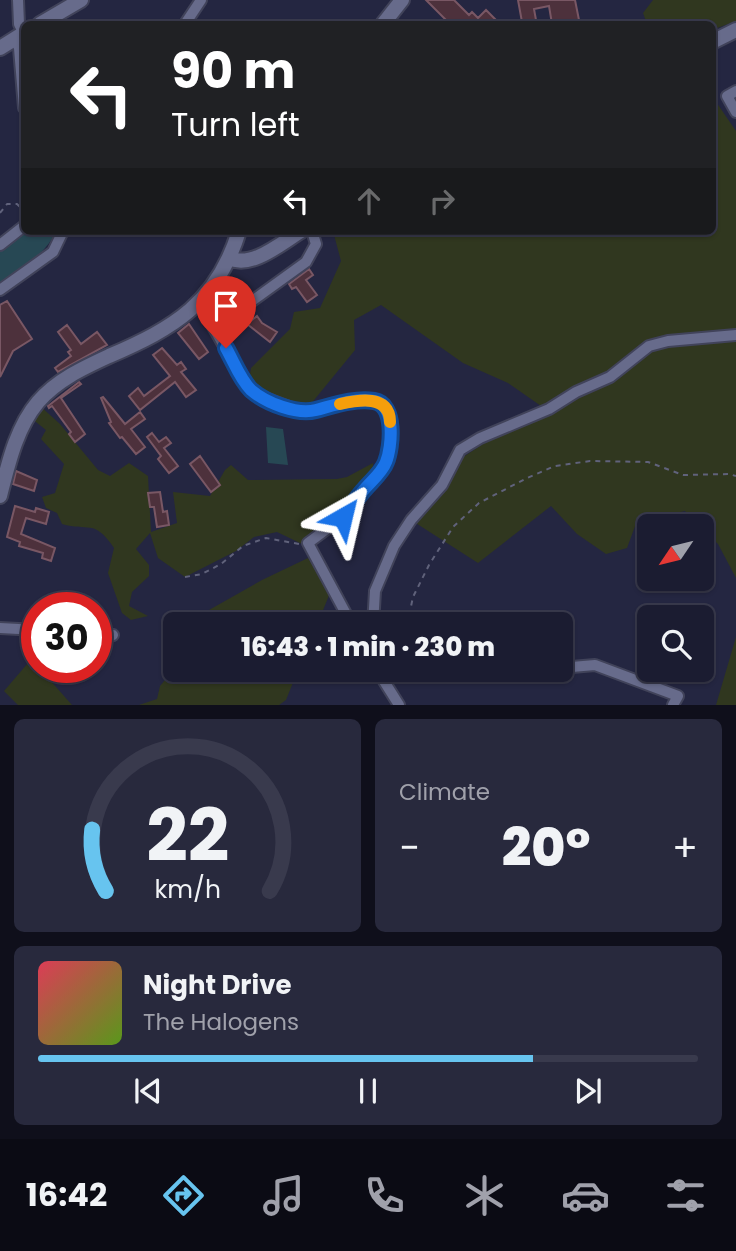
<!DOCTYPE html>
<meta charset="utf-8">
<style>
body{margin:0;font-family:Poppins,sans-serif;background:#28293d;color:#f1f3f6;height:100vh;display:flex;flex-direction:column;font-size:26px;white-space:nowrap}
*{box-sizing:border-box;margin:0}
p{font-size:23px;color:#a0a1ab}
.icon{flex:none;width:38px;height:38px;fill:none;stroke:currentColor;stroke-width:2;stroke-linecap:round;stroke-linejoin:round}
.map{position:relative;height:705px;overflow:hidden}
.side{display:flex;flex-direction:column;gap:14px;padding:14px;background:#0f0f1b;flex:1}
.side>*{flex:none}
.top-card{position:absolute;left:21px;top:21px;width:695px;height:214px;border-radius:10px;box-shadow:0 2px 5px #0004,0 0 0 2px #393a4d;background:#202124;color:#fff;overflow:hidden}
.needle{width:46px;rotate:235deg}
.tools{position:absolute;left:637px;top:514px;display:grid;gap:14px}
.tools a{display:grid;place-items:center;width:77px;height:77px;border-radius:10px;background:#1b1c31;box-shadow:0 2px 5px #0004,0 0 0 2px #393a4d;font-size:35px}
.speed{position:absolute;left:21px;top:592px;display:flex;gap:14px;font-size:35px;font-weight:700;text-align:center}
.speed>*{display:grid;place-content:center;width:91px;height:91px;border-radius:50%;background:#1b1c31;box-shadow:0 2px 5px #0004,0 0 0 2px #393a4d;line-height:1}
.speed .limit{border:10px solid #d22;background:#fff;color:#111}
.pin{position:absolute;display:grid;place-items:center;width:60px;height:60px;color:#fff;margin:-72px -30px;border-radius:50% 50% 50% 0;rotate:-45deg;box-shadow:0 0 7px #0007}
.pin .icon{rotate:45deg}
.me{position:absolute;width:77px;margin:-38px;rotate:37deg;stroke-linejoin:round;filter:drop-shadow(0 0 5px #0008)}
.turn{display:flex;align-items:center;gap:24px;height:147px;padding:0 35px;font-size:32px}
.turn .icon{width:91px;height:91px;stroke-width:2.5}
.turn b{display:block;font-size:49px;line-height:60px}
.lanes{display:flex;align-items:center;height:66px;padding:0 35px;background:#0003;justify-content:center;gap:35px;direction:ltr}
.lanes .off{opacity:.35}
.big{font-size:52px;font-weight:800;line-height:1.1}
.side .card{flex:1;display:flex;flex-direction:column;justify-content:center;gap:10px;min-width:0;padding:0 24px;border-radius:10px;background:#28293d}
.side .dial{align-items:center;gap:0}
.dial svg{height:182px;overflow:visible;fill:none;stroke:#393a4d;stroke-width:7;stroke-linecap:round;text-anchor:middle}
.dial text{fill:#f1f3f6;stroke:none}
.song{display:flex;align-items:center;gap:21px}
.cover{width:84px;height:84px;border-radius:10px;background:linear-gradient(135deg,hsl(350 70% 55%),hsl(90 70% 35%))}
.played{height:7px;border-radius:4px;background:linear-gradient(90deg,#67c4ef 75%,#393a4d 75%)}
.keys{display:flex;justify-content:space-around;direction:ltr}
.heat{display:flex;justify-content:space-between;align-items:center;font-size:38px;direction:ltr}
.side .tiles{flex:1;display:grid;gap:14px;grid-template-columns:1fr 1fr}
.card:last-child{grid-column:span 2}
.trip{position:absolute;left:163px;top:612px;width:410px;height:70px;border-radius:10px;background:#1b1c31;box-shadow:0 2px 5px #0004,0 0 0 2px #393a4d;font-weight:800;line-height:70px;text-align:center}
.tabs{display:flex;height:112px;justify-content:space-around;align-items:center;background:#0b0b14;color:#a0a1ab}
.tabs .icon{width:49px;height:49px}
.tabs .current{color:#67c4ef}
.tabs b{font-size:32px;color:#f1f3f6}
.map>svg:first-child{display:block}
.green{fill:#30371f}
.water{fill:#274854}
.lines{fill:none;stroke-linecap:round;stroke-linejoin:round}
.stream{stroke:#274854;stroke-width:2.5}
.building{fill:#4d313c;stroke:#795764;stroke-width:2}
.minor-casing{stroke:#41435a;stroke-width:14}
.tertiary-casing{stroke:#41435a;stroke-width:18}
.path{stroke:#60627b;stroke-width:2;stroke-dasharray:5 5;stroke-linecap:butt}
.minor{stroke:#676b8b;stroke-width:10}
.tertiary{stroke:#676b8b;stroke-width:14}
.route-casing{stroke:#114b97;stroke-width:18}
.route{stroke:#1a73e8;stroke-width:12}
.slow{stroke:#f59e0b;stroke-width:12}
</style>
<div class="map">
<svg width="736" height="705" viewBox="0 0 736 705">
<rect width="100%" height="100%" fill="#242641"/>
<!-- green -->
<path class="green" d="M 653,0 L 736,0 L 736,21 L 712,30 L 712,24 L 647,24 L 643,13 Z
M 712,96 L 736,131 L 736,578 L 718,544 L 685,511 L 637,521 L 627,548 L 606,554 L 577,534 L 551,506 L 478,563 L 411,520 L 451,465 L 541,406 L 508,383 L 463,363 L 381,305 L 354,320 L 355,350 L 310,405 L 282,408 L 249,382 L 251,368 L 290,329 L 294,312 L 320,308 L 341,261 L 333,231 L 712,231 Z
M 39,405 L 60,424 L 98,470 L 110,476 L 129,463 L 148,476 L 151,532 L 177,523 L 173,492 L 210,496 L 225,470 L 231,465 L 248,480 L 337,479 L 347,477 L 373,463 L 373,472 L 342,508 L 302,544 L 277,532 L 254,537 L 236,551 L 185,577 L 158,558 L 150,533 L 136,549 L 149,565 L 149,576 L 132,592 L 129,606 L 148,616 L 131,620 L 122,613 L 108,573 L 114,548 C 94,518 88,532 62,524 L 57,513 L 46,508 L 42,497 L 55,493 L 64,464 L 41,439 L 46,430 L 31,418 Z
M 308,558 L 330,593 L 317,625 L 201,625 L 181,616 L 209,610 L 262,580 Z
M 736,637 L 736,705 L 716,705 Z
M 28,663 L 42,667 L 49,679 L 72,705 L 18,705 L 4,691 Z
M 175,668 L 175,670 L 298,670 L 286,700 L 279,705 L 139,705 L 157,699 L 160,686 Z"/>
<!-- water -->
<path class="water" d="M 25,231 L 57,231 C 43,256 23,269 0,284 L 0,251 Z
M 266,427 L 283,429 L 288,465 L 268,463 Z"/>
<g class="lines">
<!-- stream -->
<path class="stream" d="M 0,253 L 19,237"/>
</g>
<!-- building -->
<path class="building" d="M 426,0 L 454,0 L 469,15 L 472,12 L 478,18 L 486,10 L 500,24 L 450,24 Z
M 518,0 L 575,0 L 579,20 L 552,24 L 549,6 L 534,9 L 536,20 L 522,22 Z
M 309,269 L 313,275 L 306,280 L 317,295 L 307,302 L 296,287 L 292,289 L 289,284 Z
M 7,301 L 32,339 L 13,351 L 0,377 L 0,305 Z
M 257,316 L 262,323 L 277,332 L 270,342 L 247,324 Z
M 189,324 L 208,352 L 199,359 L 178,333 Z
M 67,325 L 81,344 L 97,332 L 107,345 L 58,372 L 55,368 L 71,356 L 68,352 L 71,350 L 58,332 Z
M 162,348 L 177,365 L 181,362 L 186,369 L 181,372 L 196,390 L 186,397 L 175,382 L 140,410 L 129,396 L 138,388 L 144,396 L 170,376 L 153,355 Z
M 79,382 L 81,384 L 61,398 L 85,434 L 75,442 L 69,434 L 71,432 L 52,406 L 49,408 L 48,406 Z
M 103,397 L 125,424 L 140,412 L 145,419 L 131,429 L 145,447 L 136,454 L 122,437 L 120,438 L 109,423 L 111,422 L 101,398 Z
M 152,433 L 159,442 L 166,437 L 171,443 L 164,448 L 178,466 L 169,473 L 158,459 L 161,456 L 147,437 Z
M 200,456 L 220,485 L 211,492 L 190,464 Z
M 16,471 L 37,480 L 34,491 L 13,484 Z
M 160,492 L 163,512 L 167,511 L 169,525 L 157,527 L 154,507 L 150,507 L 148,493 Z
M 15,506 L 35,512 L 36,508 L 49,512 L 46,524 L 26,518 L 21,534 L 55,548 L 51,561 L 42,558 L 43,553 L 19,546 L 20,542 L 7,537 Z"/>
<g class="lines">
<defs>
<path id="minor" d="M 18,0 L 19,24 L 24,34
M 185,24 L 201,0
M 15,39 L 19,48 L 24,108
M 736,91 L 727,96 L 736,112
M 0,245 L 24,226
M 218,277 L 252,301 L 306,262 L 316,244 L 312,231
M 0,290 L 53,252 L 63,231
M 199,302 L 244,381 L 260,396 L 300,411 L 313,411 L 355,401 L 374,401 L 382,403 L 390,415 L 390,437 L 386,463 L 343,517 L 308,543 L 352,625
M 373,625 L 375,591 L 394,546 L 411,520 L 442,485 L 460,450 L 480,438 L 549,409 L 576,392 L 610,377 L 649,346 L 668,341 L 736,335
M 0,628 L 37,630
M 96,633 L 113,635
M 560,668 L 595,665 L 678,696 L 673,705
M 377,670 L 399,705
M 465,670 L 506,674 L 534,670"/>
<path id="tertiary" d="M 40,24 L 81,0
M 383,24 L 402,0
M 712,42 L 736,30
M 0,48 L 24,33
M 229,258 C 252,269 281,243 301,231
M 0,496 C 8,465 16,428 38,402 C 57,380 83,368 109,356 C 174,328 217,303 239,231"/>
</defs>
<!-- minor casing -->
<use href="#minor" class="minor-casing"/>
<!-- tertiary casing -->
<use href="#tertiary" class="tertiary-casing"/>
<!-- path -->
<path class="path" d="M 0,213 L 7,204 L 17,204 L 24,211 L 24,217
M 185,577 L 202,574 L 221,564 L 243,546 L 266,538 L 299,544
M 407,625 L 413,597 L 429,565 L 453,527 L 479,503 L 527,478 L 555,466 L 590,461 L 648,462 L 683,475 L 729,474 L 736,476"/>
<!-- minor -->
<use href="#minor" class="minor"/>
<!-- tertiary -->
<use href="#tertiary" class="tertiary"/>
</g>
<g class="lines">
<defs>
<path id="route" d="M 226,348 C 234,362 240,379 251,390 C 266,403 297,415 316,410 C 335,405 355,398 374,401 C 396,404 392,447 386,462 C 382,473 370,482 363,491 C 356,499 350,509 343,517"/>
</defs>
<!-- route casing -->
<use href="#route" class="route-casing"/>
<!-- route -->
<use href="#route" class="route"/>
<!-- slow -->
<path class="slow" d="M 340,404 C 358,400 390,394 390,422"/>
</g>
</svg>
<div class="tools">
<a><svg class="needle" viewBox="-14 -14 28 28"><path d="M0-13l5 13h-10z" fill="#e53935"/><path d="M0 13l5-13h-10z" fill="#a0a1ab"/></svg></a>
<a><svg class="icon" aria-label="search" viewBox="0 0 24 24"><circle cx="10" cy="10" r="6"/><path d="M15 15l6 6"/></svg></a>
</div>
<div class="speed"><div class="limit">30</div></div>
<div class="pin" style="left:226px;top:348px;background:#d93025"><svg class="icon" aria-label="arrive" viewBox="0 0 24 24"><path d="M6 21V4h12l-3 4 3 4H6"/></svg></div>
<svg class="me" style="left:343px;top:517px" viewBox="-20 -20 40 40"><path d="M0-17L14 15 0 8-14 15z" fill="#1a73e8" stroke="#fff" stroke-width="4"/></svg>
<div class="trip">16:43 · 1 min · 230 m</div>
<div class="top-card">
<div class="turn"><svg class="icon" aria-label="left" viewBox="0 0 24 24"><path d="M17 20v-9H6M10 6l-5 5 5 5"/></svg><div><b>90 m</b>Turn left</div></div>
<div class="lanes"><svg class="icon" aria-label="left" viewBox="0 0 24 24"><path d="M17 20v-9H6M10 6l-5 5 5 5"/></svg><svg class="icon off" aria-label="ahead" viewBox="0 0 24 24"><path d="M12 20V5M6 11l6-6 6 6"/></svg><svg class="icon off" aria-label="right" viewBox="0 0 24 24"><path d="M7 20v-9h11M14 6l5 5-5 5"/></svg></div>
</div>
</div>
<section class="side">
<div class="tiles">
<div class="card dial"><svg viewBox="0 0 100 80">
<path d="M14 69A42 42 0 1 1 86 69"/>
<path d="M14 69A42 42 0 0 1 8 42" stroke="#67c4ef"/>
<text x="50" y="56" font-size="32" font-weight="700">22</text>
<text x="50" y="72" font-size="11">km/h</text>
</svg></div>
<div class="card"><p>Climate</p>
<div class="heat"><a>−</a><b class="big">20°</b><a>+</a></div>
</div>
<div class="card">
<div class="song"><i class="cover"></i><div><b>Night Drive</b><p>The Halogens</p></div></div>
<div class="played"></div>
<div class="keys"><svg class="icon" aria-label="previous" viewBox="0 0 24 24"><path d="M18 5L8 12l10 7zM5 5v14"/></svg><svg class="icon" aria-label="pause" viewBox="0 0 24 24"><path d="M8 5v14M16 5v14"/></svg><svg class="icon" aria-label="next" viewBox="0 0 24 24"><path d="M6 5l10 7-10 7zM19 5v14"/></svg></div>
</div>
</div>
</section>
<nav class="tabs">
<b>16:42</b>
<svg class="icon current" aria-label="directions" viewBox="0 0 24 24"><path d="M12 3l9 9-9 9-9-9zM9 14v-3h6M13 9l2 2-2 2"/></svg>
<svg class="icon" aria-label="music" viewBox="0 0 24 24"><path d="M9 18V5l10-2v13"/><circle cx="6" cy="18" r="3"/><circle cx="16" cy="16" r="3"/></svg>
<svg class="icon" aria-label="phone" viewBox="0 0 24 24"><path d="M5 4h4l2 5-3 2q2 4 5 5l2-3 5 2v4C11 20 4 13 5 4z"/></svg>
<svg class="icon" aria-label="climate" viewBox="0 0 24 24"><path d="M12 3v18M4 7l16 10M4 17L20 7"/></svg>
<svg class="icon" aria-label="car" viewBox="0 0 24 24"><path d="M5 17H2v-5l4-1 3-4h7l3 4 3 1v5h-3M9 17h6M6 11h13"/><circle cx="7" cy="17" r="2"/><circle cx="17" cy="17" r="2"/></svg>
<svg class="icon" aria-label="filters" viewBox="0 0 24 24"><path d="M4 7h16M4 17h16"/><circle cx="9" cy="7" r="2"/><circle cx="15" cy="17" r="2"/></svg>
</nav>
